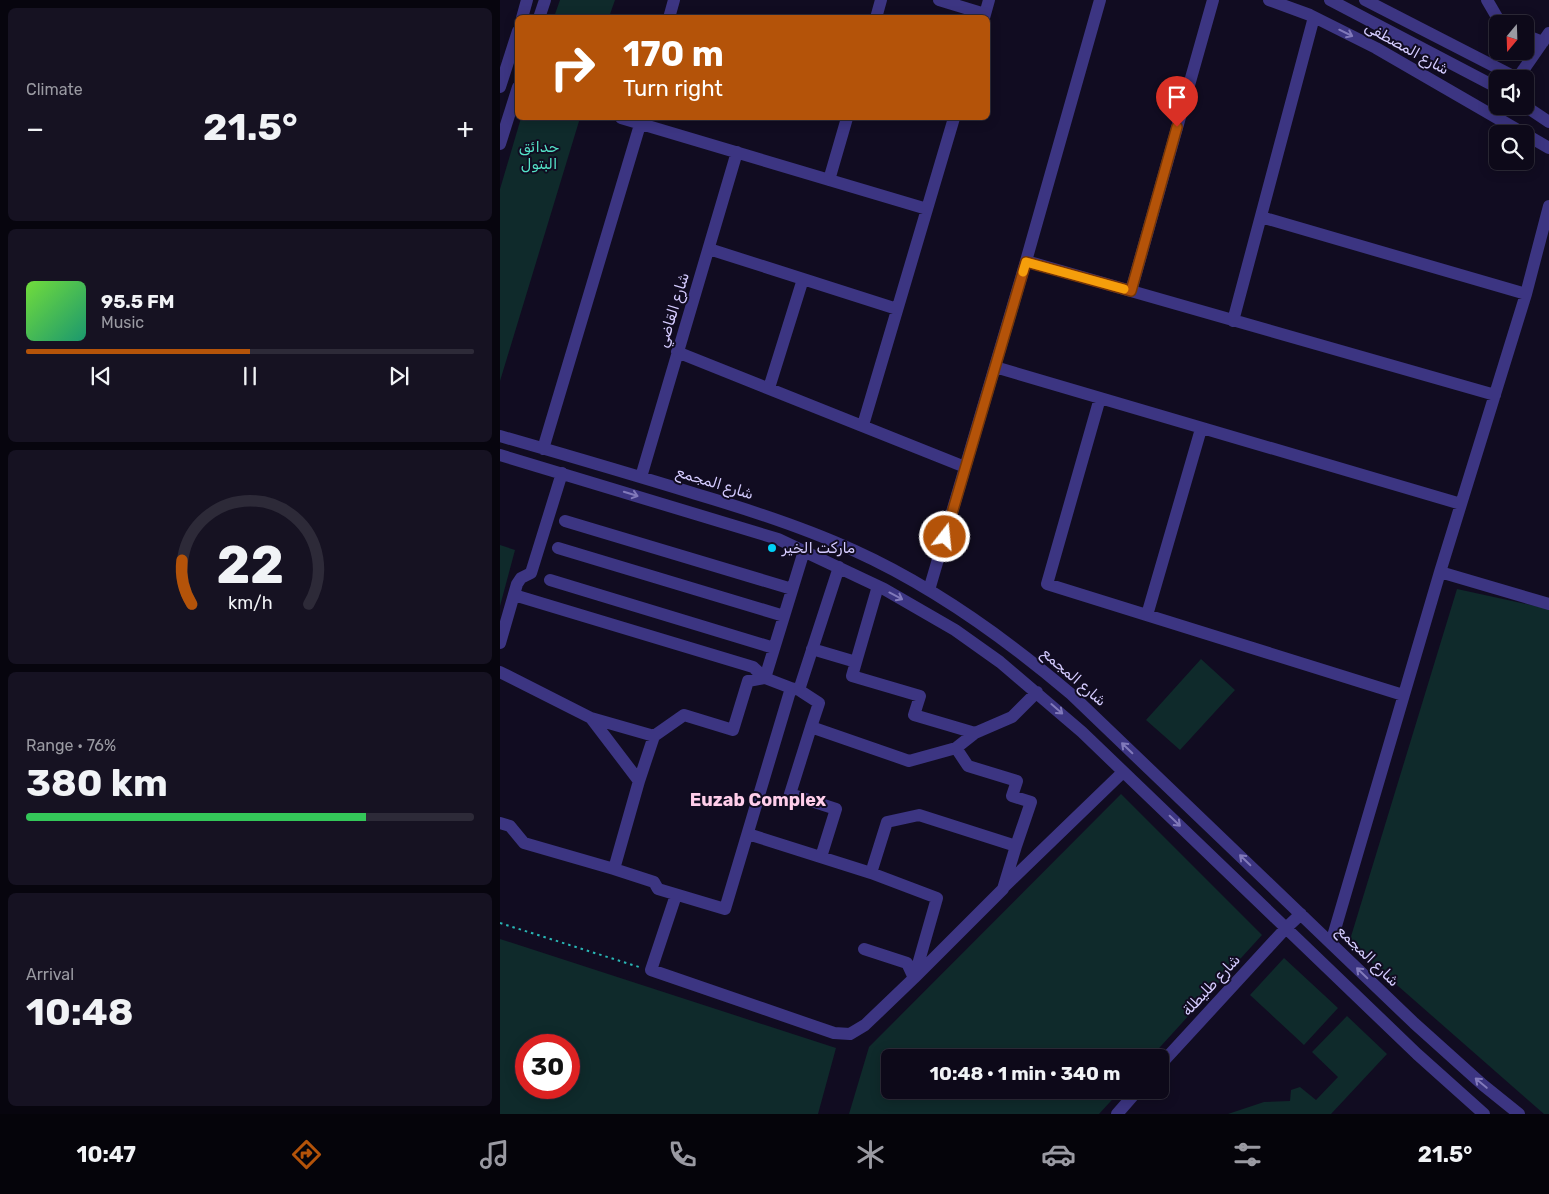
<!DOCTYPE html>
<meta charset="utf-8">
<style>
body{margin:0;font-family:Rubik,"Noto Naskh Arabic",sans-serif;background:#161222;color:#f1f3f6;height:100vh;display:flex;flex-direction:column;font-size:19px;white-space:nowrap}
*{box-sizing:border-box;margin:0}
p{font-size:16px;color:#9a9aa2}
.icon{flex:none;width:28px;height:28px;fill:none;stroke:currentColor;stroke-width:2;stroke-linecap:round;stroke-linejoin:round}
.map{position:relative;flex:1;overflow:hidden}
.drawer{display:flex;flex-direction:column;gap:8px;padding:8px;background:#07050e;width:500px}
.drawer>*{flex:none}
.banner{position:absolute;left:15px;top:15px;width:475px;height:105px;border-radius:8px;box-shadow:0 2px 12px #0003,0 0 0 1px #2d2a38;background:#b45309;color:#fff;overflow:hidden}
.needle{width:32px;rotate:199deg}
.fabs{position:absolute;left:989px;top:15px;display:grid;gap:10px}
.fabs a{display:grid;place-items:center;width:45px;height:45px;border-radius:8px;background:#0d0919;box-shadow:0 2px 12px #0003,0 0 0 1px #2d2a38;font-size:25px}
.speed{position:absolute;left:15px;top:1034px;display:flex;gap:10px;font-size:25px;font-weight:700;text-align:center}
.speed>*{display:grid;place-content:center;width:65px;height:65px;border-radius:50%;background:#0d0919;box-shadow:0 2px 12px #0003,0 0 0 1px #2d2a38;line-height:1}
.speed .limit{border:8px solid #d22;background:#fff;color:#111}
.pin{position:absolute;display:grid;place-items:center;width:42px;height:42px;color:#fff;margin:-51px -21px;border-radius:50% 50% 50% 0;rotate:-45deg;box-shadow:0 0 5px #0007}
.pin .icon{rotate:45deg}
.me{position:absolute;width:55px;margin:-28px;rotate:16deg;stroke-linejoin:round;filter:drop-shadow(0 0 4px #0008)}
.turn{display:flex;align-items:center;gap:18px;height:105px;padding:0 25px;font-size:22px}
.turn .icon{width:65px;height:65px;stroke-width:2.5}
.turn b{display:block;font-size:35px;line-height:42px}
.big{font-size:38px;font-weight:700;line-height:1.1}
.drawer .card{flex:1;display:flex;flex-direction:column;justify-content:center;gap:8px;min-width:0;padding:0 18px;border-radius:8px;background:#161222}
.drawer .dial{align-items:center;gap:0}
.dial svg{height:130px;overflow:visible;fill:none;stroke:#2d2a38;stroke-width:7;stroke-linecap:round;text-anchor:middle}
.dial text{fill:#f1f3f6;stroke:none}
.song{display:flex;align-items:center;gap:15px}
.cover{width:60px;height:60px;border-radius:8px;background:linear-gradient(135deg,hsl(100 70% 55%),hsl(160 70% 35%))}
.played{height:5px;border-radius:2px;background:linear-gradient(90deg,#b45309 50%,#2d2a38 50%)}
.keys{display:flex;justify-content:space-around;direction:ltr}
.heat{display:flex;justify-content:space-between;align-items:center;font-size:28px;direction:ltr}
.charge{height:8px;border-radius:4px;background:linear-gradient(90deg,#34c759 76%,#2d2a38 0)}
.trip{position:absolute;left:381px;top:1049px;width:288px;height:50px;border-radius:8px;background:#0d0919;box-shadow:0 2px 12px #0003,0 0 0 1px #2d2a38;font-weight:700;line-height:50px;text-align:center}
.tab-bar{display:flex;height:80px;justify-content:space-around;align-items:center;background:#05040a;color:#9a9aa2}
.tab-bar .icon{width:35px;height:35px}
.tab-bar .on{color:#b45309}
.tab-bar b{font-size:22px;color:#f1f3f6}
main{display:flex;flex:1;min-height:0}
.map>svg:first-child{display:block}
.green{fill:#0f2a2b;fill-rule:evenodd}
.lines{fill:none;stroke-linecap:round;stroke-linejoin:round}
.path{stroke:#29b6b5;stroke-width:2;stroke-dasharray:2.5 4;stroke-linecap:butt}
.minor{stroke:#3c3582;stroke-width:12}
.oneway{stroke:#8179ba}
.route-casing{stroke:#753606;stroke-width:12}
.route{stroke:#b45309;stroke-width:9}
.slow{stroke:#f59e0b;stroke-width:9}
.poi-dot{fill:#00d0f7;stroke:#110c21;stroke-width:2}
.labels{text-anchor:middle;stroke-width:4;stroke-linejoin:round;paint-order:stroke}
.street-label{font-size:15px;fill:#d5ccff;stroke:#110c21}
.park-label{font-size:15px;fill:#54e3c8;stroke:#110c21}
.poi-label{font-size:15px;fill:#d5ccff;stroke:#110c21;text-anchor:start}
.quarter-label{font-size:18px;font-weight:bold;fill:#ffceea;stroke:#110c21}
</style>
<main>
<section class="drawer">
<div class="card"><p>Climate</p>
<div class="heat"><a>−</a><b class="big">21.5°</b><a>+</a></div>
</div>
<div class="card">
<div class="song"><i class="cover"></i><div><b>95.5 FM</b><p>Music</p></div></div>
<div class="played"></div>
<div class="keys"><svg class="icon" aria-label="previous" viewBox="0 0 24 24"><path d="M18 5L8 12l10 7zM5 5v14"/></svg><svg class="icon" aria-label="pause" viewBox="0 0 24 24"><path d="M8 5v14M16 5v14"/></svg><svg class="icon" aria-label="next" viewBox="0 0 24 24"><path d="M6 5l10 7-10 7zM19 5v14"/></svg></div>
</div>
<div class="card dial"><svg viewBox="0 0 100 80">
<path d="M14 69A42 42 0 1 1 86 69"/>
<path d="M14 69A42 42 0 0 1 8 42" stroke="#b45309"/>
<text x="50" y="56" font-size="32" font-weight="700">22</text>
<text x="50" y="72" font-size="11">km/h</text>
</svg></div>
<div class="card"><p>Range · 76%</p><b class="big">380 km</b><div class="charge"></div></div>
<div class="card"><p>Arrival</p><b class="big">10:48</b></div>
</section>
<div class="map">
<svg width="1049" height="1114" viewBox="0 0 1049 1114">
<rect width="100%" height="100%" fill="#110c21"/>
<!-- green -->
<path class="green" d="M 60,0 L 115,0 L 109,17 L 54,17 Z
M 21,118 L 80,118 L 0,381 L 0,189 Z
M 0,545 L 15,550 L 0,606 Z
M 957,589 L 1049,609 L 1049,1114 L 1044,1114 L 849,943 Z
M 701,659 L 735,690 L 680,750 L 646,720 Z
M 621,794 L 762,935 L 651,1057 L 390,1058 L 390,1090 L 621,1090 L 599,1114 L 349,1114 L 369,1047 Z
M 0,939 L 336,1048 L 318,1114 L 0,1114 ZM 26,1045 L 69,1045 L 69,1088 L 26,1088 Z
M 784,958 L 838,1008 L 804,1045 L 750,995 Z
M 847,1016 L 887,1054 L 831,1114 L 728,1114 L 764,1102 L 790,1101 L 791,1090 L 800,1087 L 816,1100 L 838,1077 L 812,1052 Z"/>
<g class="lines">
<!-- path -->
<path class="path" d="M 0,923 L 139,967"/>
<!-- minor -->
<path class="minor" d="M 439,0 L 485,14
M 769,0 L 810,15 L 876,48 L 1049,148
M 830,0 L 998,88
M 865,0 L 1017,78
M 987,0 L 1001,24
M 22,18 L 27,0
M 39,18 L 45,0
M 169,18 L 174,0
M 376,18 L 381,0
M 484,18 L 489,0
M 1025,35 L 1043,42
M 1017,79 L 1049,33
M 0,87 L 18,31
M 1025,106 L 1049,122
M 121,118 L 427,209
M 0,144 L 18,87
M 329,180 L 347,118
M 761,217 L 1026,294
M 209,249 L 397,309
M 526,261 L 995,395
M 631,291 L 713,0
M 733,321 L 814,17
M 177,352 L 465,467
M 495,367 L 961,504
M 269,388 L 303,279
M 600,398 L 547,584 L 903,695
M 363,425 L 454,118
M 0,436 C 66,455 131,474 196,494 C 250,510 303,527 353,550 C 433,586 504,637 571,694 L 914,1023 L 983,1085 L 1019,1114
M 43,449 L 142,118
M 0,455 L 278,539 L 384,589 L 455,630 L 500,662 L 582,732 L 917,1054 L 984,1114
M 141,477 L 237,152
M 65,521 L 292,589
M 58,548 L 284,616
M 940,572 L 1049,604
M 50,580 L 274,648
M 429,590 L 526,261 L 600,0
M 14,595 L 253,667 L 265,678 L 304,551
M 647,615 L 701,429
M 0,643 L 17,584 L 21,578 L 31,573 L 62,473
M 312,649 L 356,662 L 378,586
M 356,662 L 352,676 L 420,696 L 414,715 L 475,733 L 512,717 L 537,692
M 0,672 L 91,718 L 139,781 L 114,869 L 24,843 L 10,826 L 0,823
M 299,690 L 319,703 L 311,727 L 409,761 L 456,748 L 475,733
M 91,718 L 154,736 L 184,715 L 233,730 L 248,681 L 265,678 L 291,688
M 311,727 L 290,794 L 336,809 L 321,857
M 456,748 L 468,766 L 517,781 L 512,796 L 531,802 L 516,846
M 139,781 L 154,736
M 248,834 L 371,873 L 387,822 L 419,815 L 516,846 L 503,889 L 414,978
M 114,869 L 154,882 L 158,889 L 225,909 L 291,688 L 299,690 L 339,567
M 371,873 L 437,898 L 415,975
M 504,887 L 623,772
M 176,895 L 151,970 L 334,1033 L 350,1034 L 365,1025 L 414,978 L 407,963 L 364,949
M 831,943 L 940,572 L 1026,294 L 1049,206
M 660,1065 L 786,928 L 801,914
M 617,1114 L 638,1090"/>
</g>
<!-- one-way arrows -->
<defs><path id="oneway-shaft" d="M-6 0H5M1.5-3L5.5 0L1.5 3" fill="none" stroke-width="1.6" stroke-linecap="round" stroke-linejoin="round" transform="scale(1.25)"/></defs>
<g class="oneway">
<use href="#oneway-shaft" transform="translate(846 33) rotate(26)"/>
<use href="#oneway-shaft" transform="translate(131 494) rotate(17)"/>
<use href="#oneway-shaft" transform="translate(396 596) rotate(28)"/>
<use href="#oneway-shaft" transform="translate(557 709) rotate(41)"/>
<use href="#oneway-shaft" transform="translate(627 748) rotate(-136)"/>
<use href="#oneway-shaft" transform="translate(675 821) rotate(44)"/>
<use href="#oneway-shaft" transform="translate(745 860) rotate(-136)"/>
<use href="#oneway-shaft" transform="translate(862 973) rotate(-136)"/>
<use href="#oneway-shaft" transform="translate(981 1083) rotate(-140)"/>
</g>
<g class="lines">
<defs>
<path id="route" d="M 445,537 L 526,262 L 631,291 L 677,127"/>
</defs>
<!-- route casing -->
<use href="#route" class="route-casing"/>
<!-- route -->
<use href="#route" class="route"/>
<!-- slow -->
<path class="slow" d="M 523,272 L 526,262 L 624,289"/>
</g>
<!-- markers -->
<circle class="poi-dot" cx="272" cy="548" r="5"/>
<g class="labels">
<!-- street labels -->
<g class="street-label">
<text transform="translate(907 48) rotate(29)" y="5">شارع المصطفى</text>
<text transform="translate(173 310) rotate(-73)" y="5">شارع القاضي</text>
<text transform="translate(215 483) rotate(17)" y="5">شارع المجمع</text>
<text transform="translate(574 677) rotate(41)" y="5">شارع المجمع</text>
<text transform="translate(868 956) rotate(44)" y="5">شارع المجمع</text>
<text transform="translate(711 985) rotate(-47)" y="5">شارع طليطلة</text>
</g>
<!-- park labels -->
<g class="park-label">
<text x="39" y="152">حدائق<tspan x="39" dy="17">البتول</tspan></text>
</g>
<!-- poi labels -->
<g class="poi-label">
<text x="282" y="553">ماركت الخير</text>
</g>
<!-- quarter labels -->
<g class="quarter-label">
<text x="258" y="806">Euzab Complex</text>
</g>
</g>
</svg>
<div class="fabs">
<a><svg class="needle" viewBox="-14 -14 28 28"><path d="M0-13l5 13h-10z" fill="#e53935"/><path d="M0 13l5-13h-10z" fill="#9a9aa2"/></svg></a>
<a><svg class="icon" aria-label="sound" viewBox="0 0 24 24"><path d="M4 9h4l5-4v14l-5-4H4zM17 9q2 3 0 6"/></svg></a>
<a><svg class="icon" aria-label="search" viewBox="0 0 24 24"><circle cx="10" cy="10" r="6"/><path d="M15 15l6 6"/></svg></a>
</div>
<div class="speed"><div class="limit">30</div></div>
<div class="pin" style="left:677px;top:127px;background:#d93025"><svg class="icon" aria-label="arrive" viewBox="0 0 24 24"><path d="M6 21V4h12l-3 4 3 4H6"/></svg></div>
<svg class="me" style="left:445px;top:537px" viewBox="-20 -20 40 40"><circle r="17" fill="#b45309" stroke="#fff" stroke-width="3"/><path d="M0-11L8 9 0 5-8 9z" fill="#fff"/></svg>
<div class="trip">10:48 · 1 min · 340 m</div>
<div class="banner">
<div class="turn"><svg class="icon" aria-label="right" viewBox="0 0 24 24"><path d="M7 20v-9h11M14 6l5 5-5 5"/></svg><div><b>170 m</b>Turn right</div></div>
</div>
</div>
</main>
<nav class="tab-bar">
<b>10:47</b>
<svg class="icon on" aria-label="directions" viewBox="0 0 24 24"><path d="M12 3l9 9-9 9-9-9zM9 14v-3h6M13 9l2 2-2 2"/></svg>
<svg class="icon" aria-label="music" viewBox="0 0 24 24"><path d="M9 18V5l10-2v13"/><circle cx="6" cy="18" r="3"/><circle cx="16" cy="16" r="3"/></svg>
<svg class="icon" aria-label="phone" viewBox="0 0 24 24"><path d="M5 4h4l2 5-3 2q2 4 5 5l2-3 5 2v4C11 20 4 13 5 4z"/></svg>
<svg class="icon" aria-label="climate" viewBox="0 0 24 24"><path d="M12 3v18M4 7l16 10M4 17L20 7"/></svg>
<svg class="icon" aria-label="car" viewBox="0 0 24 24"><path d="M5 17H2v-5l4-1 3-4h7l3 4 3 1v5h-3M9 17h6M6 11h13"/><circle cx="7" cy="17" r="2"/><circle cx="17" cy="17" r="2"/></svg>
<svg class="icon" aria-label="filters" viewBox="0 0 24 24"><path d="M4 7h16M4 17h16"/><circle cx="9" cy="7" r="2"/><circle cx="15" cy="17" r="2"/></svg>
<b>21.5°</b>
</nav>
